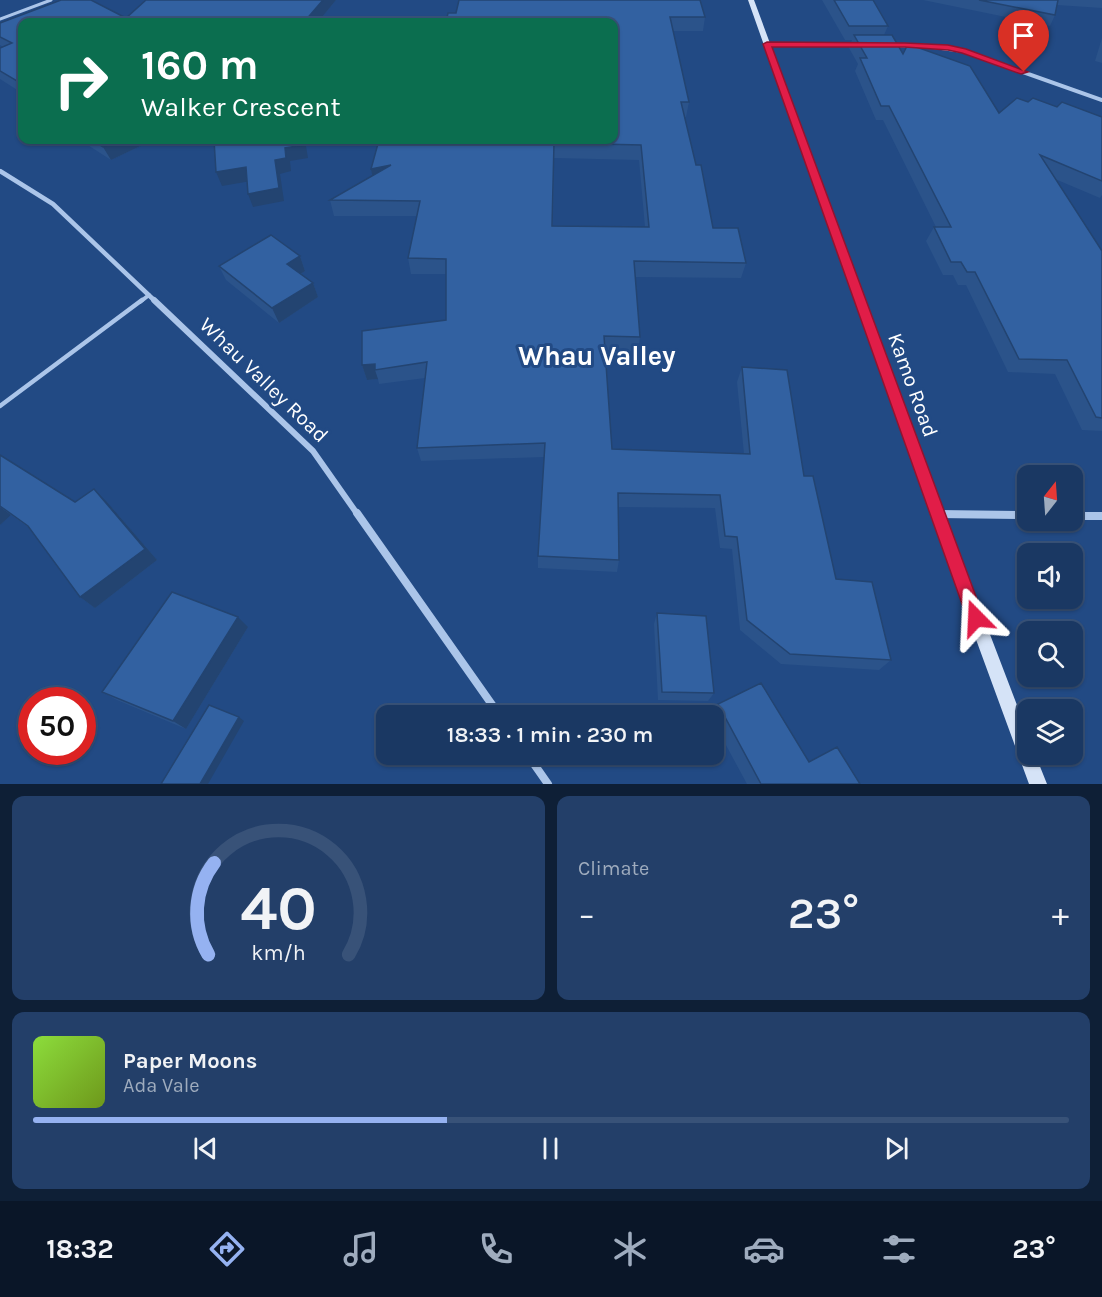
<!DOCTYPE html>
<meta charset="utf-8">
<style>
body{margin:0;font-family:Karla,sans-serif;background:#233f69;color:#f1f3f6;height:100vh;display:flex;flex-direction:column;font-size:22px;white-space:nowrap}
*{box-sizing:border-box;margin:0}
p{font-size:20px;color:#9facbe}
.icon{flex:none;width:33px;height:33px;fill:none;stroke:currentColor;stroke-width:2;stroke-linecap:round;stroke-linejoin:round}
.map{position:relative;height:784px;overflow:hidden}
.side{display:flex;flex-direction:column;gap:12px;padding:12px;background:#0e1f36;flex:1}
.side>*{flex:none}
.guide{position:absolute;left:18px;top:18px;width:600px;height:126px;border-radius:12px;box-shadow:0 2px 4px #0004,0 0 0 2px #385278;background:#0b6e4f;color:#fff;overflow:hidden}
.needle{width:39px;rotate:17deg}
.tools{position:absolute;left:1017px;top:465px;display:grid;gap:12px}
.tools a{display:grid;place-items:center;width:66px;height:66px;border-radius:12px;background:#1a3863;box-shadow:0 2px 4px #0004,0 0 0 2px #385278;font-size:30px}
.speed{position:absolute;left:18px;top:687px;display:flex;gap:12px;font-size:30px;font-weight:700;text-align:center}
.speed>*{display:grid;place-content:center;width:78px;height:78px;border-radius:50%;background:#1a3863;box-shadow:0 2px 4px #0004,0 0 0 2px #385278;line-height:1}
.speed .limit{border:9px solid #d22;background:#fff;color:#111}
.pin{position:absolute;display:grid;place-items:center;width:51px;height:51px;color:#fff;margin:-62px -26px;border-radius:50% 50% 50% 0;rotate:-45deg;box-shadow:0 0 6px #0007}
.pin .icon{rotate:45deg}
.me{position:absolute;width:66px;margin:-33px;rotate:339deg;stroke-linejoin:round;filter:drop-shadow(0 0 4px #0008)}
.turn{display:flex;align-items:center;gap:21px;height:126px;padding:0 24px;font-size:27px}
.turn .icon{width:78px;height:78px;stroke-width:2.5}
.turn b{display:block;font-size:42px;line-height:51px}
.big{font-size:45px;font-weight:600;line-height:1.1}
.side .card{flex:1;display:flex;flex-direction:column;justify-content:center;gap:9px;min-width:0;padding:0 21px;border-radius:12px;background:#233f69}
.side .dial{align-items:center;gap:0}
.dial svg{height:156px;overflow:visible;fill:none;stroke:#385278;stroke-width:7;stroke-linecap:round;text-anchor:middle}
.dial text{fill:#f1f3f6;stroke:none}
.song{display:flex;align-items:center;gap:18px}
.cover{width:72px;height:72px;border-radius:9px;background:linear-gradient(135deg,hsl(90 70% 55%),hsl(80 70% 35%))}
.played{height:6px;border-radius:3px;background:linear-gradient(90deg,#95b2f1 40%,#385278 40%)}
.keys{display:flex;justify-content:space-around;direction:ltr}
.heat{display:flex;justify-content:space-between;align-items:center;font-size:33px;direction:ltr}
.side .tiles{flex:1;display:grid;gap:12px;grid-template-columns:1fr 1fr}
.card:last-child{grid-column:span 2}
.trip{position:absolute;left:376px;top:705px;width:348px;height:60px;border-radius:12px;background:#1a3863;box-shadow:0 2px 4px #0004,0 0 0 2px #385278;font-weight:600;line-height:60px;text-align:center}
.dock{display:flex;height:96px;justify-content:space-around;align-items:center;background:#0a1628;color:#9facbe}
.dock .icon{width:42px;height:42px}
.dock .current{color:#95b2f1}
.dock b{font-size:27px;color:#f1f3f6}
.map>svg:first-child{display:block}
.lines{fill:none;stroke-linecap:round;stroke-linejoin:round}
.service-far2{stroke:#abc5e9;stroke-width:3}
.service-far1{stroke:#abc5e9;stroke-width:4}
.service{stroke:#abc5e9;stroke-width:4.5}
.minor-far3{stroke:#abc5e9;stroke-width:4}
.minor-far2{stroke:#abc5e9;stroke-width:4.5}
.minor-far1{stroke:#abc5e9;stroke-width:6}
.minor{stroke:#abc5e9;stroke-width:8}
.secondary{fill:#d5e3f7;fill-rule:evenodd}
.wall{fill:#2b538a;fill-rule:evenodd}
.shaded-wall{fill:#234471}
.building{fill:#3261a1;stroke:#234471;stroke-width:1.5;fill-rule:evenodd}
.route{fill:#e11d48;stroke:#92132f;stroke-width:1.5}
.labels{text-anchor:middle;stroke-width:6;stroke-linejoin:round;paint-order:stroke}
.street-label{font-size:21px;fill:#fff;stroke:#224a84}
.district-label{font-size:27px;font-weight:bold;fill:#fff;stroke:#224a84}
</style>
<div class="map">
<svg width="1102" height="784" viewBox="0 0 1102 784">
<rect width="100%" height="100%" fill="#224a84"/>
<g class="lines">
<!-- service-far2 -->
<path class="service-far2" d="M 0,19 L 51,0"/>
<!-- service-far1 -->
<path class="service-far1" d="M 140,302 L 149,295"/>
<!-- service -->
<path class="service" d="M 0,406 L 142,300"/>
<!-- minor-far3 -->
<path class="minor-far3" d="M 767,44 L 856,45
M 890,45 L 927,46 L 963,51 L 1102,100"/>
<!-- minor-far2 -->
<path class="minor-far2" d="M 0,171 L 53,204 L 156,302"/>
<!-- minor-far1 -->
<path class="minor-far1" d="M 154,300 L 313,451 L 358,515
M 937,514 L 1013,515"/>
<!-- minor -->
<path class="minor" d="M 357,513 L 500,716
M 937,514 L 1028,515
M 1072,516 L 1102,516
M 527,754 L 548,784"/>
<!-- secondary -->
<path class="secondary" d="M 748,0 L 754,0 L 944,514 L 1028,734 L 1028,754 L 1035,754 L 1047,784 L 1029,784 L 930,514 Z"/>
</g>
<!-- wall -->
<path class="wall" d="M 146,0 L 336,0 L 318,22 L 22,22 L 22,93 L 0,79 L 0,48 L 3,47 L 0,45 L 0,23 L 126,18 Z
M 822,0 L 873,0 L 888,26 L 884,35 L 903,54 L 999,113 L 1028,102 L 1057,107 L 1102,117 L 1102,195 L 1100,198 L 1055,179 L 1102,251 L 1102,431 L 1082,430 L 1055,374 L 1008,372 L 966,285 L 958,285 L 953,275 L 943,275 L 926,241 L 934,227 L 936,227 L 883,120 L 876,120 L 855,71 L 858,64 L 849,48 L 852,40 L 845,40 Z
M 923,0 L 1102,0 L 1102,8 L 1057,5 L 1055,15 L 1050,26 Z
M 448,13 L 705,17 L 703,31 L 673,31 L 689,102 L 686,117 L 684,117 L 713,228 L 746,263 L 741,278 L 635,277 L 640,337 L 638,352 L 605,351 L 612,449 L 744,454 L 737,382 L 742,367 L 804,476 L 836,579 L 891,660 L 879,670 L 781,664 L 740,630 L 732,549 L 720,548 L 715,508 L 619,507 L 619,560 L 617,572 L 538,568 L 538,556 L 544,457 L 421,461 L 417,448 L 425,378 L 379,384 L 378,379 L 367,380 L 362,365 L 446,320 L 446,274 L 411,274 L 408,258 L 417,216 L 334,216 L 330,200 L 372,176 L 379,140 L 614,140 L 614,22 ZM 554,158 L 639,160 L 645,227 L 553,226 Z
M 1102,38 L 1102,63 L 1095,61 Z
M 80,140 L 153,140 L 111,160 Z
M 300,256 L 305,271 L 301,274 L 313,283 L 318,297 L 279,323 L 226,280 L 219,266 Z
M 0,455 L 75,502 L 107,502 L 157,560 L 95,608 L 80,597 L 31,529 L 11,515 L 0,525 Z
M 657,613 L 714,693 L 708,701 L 658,700 L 654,624 Z
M 248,627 L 186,729 L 117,700 L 102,692 Z
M 718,704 L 809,762 L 860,784 L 747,784 L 714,723 L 714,716 L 710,715 Z"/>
<!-- shaded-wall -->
<path class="shaded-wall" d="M 323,0 L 336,0 L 318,22 L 304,22 Z
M 118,140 L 153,140 L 111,160 L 103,147 Z
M 303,140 L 305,140 L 308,158 L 290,161 L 291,171 L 280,174 L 284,201 L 253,207 L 248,194 L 285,148 Z
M 391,165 L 374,184 L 371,169 Z
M 246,167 L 251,181 L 222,186 L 216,172 Z
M 300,256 L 305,271 L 293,279 L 287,264 Z
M 313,283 L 318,297 L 279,323 L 272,308 Z
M 375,364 L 375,370 L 378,379 L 367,380 L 362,365 Z
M 94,489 L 107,502 L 157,560 L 95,608 L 80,597 Z
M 0,507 L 11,515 L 0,525 Z
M 238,617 L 248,627 L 186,729 L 173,721 Z
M 239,717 L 244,721 L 208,784 L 200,784 Z"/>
<!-- building -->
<path class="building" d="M 61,0 L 91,0 L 126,18 L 146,0 L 323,0 L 304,22 L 22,22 L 22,84 L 0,71 L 0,48 L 12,43 L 0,37 L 0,23 Z
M 459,0 L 700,0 L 705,17 L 670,17 L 689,102 L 681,102 L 696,165 L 701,165 L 713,228 L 738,228 L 746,263 L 634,261 L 640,337 L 604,336 L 612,449 L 750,454 L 742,367 L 787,370 L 804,476 L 813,476 L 836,579 L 872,582 L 891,660 L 790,654 L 747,620 L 737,537 L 725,536 L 720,495 L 618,493 L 619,560 L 538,556 L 545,443 L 417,448 L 427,362 L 375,370 L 375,364 L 362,365 L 362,331 L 446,320 L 446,259 L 408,258 L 420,201 L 330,200 L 391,165 L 371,169 L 379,140 L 614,140 L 614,22 L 446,22 L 448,13 L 456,13 ZM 554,143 L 641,145 L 649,227 L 552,226 Z
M 834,0 L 873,0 L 888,26 L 849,26 Z
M 979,0 L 1058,0 L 1055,15 Z
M 854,35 L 892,35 L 903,54 L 908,44 L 970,66 L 999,113 L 1017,98 L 1028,102 L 1033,98 L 1057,107 L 1062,102 L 1102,117 L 1102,181 L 1040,155 L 1102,251 L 1102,418 L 1096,417 L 1067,360 L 1019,359 L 975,272 L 967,272 L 961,262 L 951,262 L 934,227 L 951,227 L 889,106 L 881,106 L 860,58 L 867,58 Z
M 92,140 L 118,140 L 103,147 Z
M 214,140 L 303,140 L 304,145 L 285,148 L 286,158 L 275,160 L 279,188 L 248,194 L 246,167 L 216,172 Z
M 271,235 L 300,256 L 287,264 L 313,283 L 272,308 L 219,266 Z
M 0,455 L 75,502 L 94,489 L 145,549 L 80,597 L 28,526 L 0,506 Z
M 172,592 L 238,617 L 173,721 L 102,692 Z
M 657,613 L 706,616 L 714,693 L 662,692 Z
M 761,683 L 809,762 L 837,747 L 860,784 L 761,784 L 718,704 Z
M 209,705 L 239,717 L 200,784 L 161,784 Z"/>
<!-- route -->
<path class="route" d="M 767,42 L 905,43 L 948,45 L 966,49 L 1028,72 L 1021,74 L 962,53 L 948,50 L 905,47 L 772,47 L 984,618 L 982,624 L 976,626 L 970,624 L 967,618 L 763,44 Z"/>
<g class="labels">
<!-- street labels -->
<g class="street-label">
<text transform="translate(264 380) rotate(44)" y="7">Whau Valley Road</text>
<text transform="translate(913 385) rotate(70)" y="7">Kamo Road</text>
</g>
<!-- district labels -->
<g class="district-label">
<text x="597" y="365">Whau Valley</text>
</g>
</g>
</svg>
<div class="tools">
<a><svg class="needle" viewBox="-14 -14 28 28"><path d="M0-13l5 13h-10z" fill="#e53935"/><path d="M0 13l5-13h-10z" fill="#9facbe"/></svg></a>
<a><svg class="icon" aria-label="sound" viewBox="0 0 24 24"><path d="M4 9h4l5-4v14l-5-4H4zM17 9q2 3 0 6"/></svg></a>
<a><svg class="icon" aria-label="search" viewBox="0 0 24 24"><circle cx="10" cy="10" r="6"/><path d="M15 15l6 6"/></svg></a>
<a><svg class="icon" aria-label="layers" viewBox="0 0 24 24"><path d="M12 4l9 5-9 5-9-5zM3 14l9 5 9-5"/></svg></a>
</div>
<div class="speed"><div class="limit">50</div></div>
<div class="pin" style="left:1024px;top:72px;background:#d93025"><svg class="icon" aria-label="arrive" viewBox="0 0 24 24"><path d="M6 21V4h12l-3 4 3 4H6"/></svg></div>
<svg class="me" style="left:976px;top:618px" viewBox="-20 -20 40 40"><path d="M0-17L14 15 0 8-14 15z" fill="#e11d48" stroke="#fff" stroke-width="4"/></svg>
<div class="trip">18:33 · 1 min · 230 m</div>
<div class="guide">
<div class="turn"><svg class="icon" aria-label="right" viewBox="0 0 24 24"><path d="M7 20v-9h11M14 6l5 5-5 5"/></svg><div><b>160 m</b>Walker Crescent</div></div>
</div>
</div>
<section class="side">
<div class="tiles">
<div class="card dial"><svg viewBox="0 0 100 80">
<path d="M14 69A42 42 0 1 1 86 69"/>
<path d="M14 69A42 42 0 0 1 17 22" stroke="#95b2f1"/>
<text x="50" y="56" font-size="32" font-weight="700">40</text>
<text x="50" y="72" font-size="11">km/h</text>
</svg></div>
<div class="card"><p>Climate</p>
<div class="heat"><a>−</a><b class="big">23°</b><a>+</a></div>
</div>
<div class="card">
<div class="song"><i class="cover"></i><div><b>Paper Moons</b><p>Ada Vale</p></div></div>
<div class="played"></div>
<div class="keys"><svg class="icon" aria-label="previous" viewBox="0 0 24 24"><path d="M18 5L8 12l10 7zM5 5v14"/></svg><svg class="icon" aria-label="pause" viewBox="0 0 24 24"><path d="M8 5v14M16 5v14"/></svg><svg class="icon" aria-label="next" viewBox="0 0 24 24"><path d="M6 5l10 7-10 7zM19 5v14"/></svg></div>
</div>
</div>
</section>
<nav class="dock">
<b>18:32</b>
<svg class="icon current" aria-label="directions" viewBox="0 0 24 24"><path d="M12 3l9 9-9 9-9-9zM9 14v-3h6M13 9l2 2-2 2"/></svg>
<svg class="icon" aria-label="music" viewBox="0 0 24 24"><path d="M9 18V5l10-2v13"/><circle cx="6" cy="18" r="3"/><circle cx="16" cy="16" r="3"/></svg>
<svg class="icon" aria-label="phone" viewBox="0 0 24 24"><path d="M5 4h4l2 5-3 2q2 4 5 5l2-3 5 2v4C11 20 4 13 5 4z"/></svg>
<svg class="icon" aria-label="climate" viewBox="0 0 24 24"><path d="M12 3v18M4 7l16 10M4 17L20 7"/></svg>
<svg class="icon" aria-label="car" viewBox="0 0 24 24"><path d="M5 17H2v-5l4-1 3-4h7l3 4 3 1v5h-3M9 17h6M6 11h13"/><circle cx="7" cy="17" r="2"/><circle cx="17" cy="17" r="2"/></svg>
<svg class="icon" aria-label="filters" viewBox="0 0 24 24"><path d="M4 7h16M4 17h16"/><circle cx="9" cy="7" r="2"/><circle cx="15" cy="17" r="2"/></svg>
<b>23°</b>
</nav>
